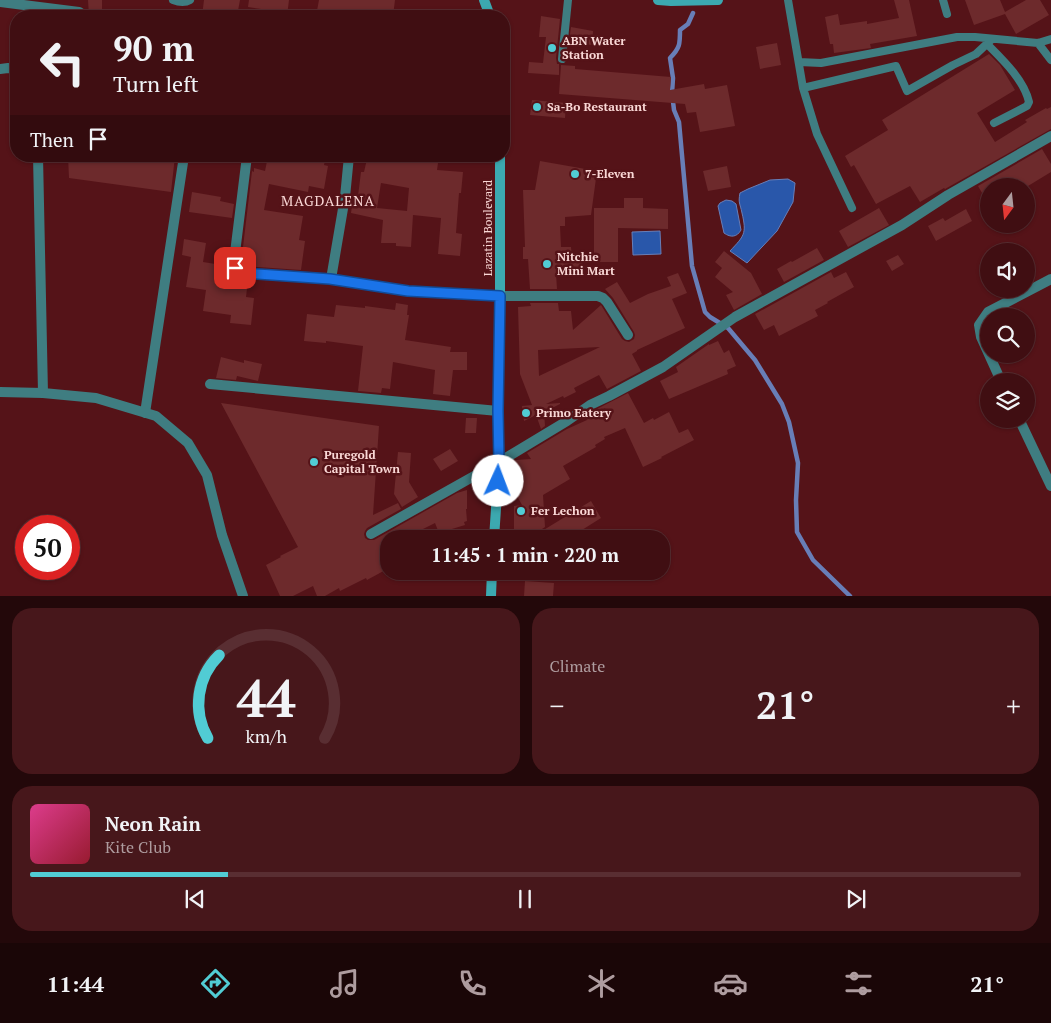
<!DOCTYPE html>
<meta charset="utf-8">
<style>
body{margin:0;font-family:"PT Serif",serif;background:#47171b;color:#f1f3f6;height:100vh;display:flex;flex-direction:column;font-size:19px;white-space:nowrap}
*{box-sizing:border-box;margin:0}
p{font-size:16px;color:#ae9c9f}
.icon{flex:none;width:28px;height:28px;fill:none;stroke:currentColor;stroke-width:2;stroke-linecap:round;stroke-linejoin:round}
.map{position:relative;height:596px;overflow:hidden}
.drawer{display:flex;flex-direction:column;gap:12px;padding:12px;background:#23080a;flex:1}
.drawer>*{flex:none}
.hud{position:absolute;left:10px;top:10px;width:500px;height:152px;border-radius:20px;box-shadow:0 1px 4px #0004,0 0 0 1px #592e32;background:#400e12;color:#f1f3f6;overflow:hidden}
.needle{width:32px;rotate:195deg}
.tools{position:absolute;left:980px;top:178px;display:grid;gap:10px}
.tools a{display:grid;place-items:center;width:55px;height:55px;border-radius:50%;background:#400e12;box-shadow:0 1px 4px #0004,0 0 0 1px #592e32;font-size:25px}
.speed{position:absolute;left:15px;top:515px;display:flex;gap:10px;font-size:25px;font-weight:700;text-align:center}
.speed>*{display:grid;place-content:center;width:65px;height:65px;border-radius:50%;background:#400e12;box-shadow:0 1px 4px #0004,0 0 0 1px #592e32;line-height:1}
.speed .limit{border:8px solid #d22;background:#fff;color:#111}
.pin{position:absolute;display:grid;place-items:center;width:42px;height:42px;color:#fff;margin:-21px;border-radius:10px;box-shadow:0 2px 8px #0006}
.me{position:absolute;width:55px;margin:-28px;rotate:2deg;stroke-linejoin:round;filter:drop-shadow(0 0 4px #0008)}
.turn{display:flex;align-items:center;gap:18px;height:105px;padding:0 20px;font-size:22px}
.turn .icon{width:65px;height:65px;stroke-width:2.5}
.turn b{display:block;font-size:35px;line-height:42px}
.then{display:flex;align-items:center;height:48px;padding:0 20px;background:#0003;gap:10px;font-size:19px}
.big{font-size:38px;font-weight:600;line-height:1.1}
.drawer .widget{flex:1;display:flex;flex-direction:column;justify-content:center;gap:8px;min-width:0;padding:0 18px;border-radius:20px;background:#47171b}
.drawer .dial{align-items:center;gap:0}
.dial svg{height:130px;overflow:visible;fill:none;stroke:#592e32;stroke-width:7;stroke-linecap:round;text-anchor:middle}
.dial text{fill:#f1f3f6;stroke:none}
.song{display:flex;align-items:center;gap:15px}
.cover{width:60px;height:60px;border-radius:8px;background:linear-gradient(135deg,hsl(330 70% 55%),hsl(350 70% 35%))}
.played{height:5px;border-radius:2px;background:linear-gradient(90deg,#51ccd4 20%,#592e32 20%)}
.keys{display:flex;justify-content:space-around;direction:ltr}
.heat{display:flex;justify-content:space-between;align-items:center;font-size:28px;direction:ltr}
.drawer .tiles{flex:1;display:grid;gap:12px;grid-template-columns:1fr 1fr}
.widget:last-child{grid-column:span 2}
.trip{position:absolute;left:380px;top:530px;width:290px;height:50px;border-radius:20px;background:#400e12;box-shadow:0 1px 4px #0004,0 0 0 1px #592e32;font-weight:600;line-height:50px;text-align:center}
.menu{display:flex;height:80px;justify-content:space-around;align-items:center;background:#1a0607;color:#ae9c9f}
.menu .icon{width:35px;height:35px}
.menu .current{color:#51ccd4}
.menu b{font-size:22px;color:#f1f3f6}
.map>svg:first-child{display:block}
.water{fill:#2957aa;stroke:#687eb7}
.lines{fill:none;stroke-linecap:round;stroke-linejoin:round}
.stream{stroke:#687eb7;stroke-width:4.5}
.building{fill:#6d2a2c;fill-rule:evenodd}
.lane{stroke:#3f7d81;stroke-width:8}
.street{stroke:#3f7d81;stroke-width:10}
.secondary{stroke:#3ca9b0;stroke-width:10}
.route-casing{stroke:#114b97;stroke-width:12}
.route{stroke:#1a73e8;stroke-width:9}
.poi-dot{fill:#51ccd4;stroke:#551318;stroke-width:2}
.labels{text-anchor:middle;stroke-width:5;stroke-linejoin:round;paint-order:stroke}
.poi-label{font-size:12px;font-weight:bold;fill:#fad8d6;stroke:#551318;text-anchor:start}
.street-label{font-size:12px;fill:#fad8d6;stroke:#551318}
.neighbourhood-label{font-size:14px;letter-spacing:1px;fill:#fcdad8;stroke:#551318}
</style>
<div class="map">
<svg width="1051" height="596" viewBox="0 0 1051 596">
<rect width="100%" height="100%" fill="#551318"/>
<!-- water -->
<path class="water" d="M 788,179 L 795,183 L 793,202 L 777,231 L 747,263 L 730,251 C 744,236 747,234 742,213 C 740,203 738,203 740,193 L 748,189 L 770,180 Z
M 726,200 L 732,201 L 736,204 L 741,230 C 737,237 731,238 724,233 L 718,206 L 720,203 Z
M 660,231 L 661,254 L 633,255 L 632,232 Z"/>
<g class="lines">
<!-- stream -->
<path class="stream" d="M 693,13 L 688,24 L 680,30 C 680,44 680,48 670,58 L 673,78 L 672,93 L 674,110 L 679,122 L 692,266 L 705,312 L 710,317 L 728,328 L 744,347 L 755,360 L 782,404 L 789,422 L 798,463 L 796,500 L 797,532 L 813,560 L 850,596"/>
</g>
<!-- building -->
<path class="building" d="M 88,0 L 102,0 L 102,16 L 89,16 Z
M 204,0 L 240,0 L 237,16 L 202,16 Z
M 249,0 L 289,0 L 287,16 L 275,16 L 275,11 L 248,7 Z
M 319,0 L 395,0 L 393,16 L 316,16 Z
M 894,0 L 909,0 L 917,36 L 870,44 L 871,48 L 834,53 L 833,44 L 830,44 L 825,17 L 838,14 L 840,25 L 867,21 L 867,24 L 899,18 Z
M 965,0 L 1000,0 L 1005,12 L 1026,0 L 1040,0 L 1049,15 L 1016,34 L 1005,14 L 974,25 Z
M 541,16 L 560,19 L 556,58 L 557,64 L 559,64 L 559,75 L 528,73 L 529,62 L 543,63 L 546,37 L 539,37 Z
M 571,27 L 593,31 L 592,45 L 569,42 Z
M 777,43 L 781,65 L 760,69 L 756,47 Z
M 989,54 L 1000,65 L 1015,90 L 977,113 L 995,142 L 1027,122 L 1025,120 L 1046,108 L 1047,109 L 1051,107 L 1051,129 L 945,189 L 944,188 L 920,202 L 910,186 L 876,204 L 854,165 L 851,167 L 845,156 L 888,130 L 882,120 Z
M 561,65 L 575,66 L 575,69 L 671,77 L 670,90 L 704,84 L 705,89 L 727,85 L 735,126 L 700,132 L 696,112 L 687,113 L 685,104 L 559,94 Z
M 532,100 L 566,103 L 565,118 L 530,115 Z
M 1042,149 L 1051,164 L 1051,172 L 1028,186 L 989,186 L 989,205 L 978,186 Z
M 68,156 L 175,156 L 171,192 L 69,178 Z
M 268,156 L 326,156 L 324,165 L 328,166 L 324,189 L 309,186 L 308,192 L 269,184 L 264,210 L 303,216 L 299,240 L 305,241 L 301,270 L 244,266 L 241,264 L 252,171 L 254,172 L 254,168 L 265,171 Z
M 387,157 L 412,162 L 412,160 L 438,163 L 437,170 L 463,172 L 461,193 L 459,193 L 456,233 L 462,234 L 460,256 L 438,254 L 441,218 L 413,215 L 411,247 L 396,246 L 396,243 L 381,243 L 383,220 L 351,213 L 352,206 L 361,207 L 361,205 L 357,204 L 361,172 L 364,172 L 367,159 L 386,163 ZM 381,183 L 409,188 L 407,211 L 377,208 Z
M 540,161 L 597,171 L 591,215 L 565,217 L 565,226 L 560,226 L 561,247 L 571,247 L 572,259 L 582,258 L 583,272 L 556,274 L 557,289 L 530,289 L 528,259 L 523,259 L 523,247 L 525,247 L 523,190 L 535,190 Z
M 727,166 L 731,187 L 708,191 L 703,171 Z
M 192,192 L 221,197 L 220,201 L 234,204 L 232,218 L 189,212 Z
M 624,198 L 643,198 L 643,208 L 668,209 L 668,229 L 618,228 L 618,262 L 594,262 L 594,208 L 624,208 Z
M 879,208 L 889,225 L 848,247 L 839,231 Z
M 966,209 L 972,221 L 936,241 L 928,226 L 943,218 L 945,221 Z
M 184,239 L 206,243 L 203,262 L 228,266 L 229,272 L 238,279 L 248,280 L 246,297 L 254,298 L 251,325 L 230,323 L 231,315 L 203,311 L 206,290 L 186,287 L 191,257 L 182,255 Z
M 817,248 L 824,260 L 784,282 L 777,269 L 791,261 L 792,262 Z
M 724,251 L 751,273 L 762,294 L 734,310 L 726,295 L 733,292 L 715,277 L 722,268 L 715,262 Z
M 898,255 L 904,264 L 892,271 L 886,261 Z
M 831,272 L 834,278 L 846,272 L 854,287 L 827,302 L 828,303 L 815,310 L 818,316 L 779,336 L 774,325 L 764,330 L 755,314 Z
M 678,273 L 687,293 L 672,299 L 685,328 L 637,350 L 637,351 L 632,354 L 641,371 L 607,389 L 599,375 L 574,388 L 576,392 L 564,398 L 563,396 L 546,404 L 560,403 L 560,404 L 544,412 L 545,426 L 541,429 L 536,415 L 524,421 L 522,406 L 532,405 L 520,374 L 518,307 L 531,306 L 530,303 L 558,303 L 559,311 L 571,311 L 573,330 L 601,305 L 622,339 L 625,341 L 629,342 L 634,339 L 635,335 L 634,332 L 613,298 L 605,289 L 617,282 L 630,303 L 648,294 L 671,286 L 667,277 ZM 600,347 L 539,376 L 538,350 Z
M 396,303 L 408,305 L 407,315 L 409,315 L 405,340 L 451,347 L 450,352 L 467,352 L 467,370 L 453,370 L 450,396 L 433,394 L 435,370 L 393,362 L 390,389 L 382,388 L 381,393 L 358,391 L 363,346 L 326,341 L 326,343 L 304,341 L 307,314 L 334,317 L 336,305 L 365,308 L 365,306 L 395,310 Z
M 718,341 L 724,353 L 729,350 L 736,366 L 727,370 L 728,374 L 669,399 L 660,381 L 678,372 L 676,367 L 709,344 L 709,345 Z
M 221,357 L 244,363 L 244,360 L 262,364 L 258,381 L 237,376 L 236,380 L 216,378 Z
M 628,393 L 644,423 L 653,418 L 654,420 L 669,412 L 679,433 L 688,429 L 694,440 L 661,457 L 662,458 L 643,467 L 625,428 L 604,437 L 605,439 L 595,445 L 596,447 L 563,466 L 570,479 L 543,495 L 545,527 L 527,539 L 514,539 L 514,506 L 522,505 L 508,480 L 507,465 L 516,460 L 531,459 L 527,453 L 567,429 L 587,420 L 586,416 L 593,411 Z
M 221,403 L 379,426 L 373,515 L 398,503 L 401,509 L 367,528 L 365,531 L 364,534 L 365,538 L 368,540 L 374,540 L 457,493 L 467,490 L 467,509 L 466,509 L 467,521 L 464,522 L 465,525 L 439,533 L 435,523 L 415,533 L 418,539 L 389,539 L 389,568 L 367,580 L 366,578 L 340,591 L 339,588 L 325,596 L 317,596 L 313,586 L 293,596 L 280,596 L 266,565 L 281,557 L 280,556 L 298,547 Z
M 466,418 L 477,418 L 476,433 L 465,433 Z
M 450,449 L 458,461 L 441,471 L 433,459 Z
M 398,452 L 411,453 L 409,482 L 418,497 L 402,507 L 394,494 Z
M 591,501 L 601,518 L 574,535 L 571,529 L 550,539 L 546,539 L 542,531 Z
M 525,581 L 554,583 L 553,596 L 524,596 Z"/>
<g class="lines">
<!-- lane -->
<path class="lane" d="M 173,0 C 178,2 185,3 190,0
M 788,0 L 803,88 L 817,134 L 852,208
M 943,0 L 947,14
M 1038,43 L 1051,60
M 987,44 C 1003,60 1024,80 1029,102 L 1027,106 L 994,123
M 562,59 L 568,0
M 799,62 L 821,63 L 957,37 L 975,37 L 1038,43 L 1051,39
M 803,88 L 896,66 L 907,91 L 953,65 L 976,54 L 992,39"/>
<!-- street -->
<path class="street" d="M 0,2 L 79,12 L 82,14 L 82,16
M 0,69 L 8,68 L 16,69
M 38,156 L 43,393
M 247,156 L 234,261 L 235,268 L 242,273 L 331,279 L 408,291 L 500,296 L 598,296 L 603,298 L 607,302 L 628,335
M 331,279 L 345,197 L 349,156
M 1001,381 L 981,337 L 979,325 L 988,312 L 1051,279
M 210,384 L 498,411
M 0,392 L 43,393 L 96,398 L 156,416 L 188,443 L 207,475 L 222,535 L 243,596
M 145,413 L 184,156
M 1019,419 L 1051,486
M 371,534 L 499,462 L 567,421 L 590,405 L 609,396 L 663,367 L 735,317 L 902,225 L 948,195 L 1051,136"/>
<!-- secondary -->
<path class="secondary" d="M 484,0 L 490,16
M 658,0 L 671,1 L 718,0
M 494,539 L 499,462 L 498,411 L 500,296 L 500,156
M 491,596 L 492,571"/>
</g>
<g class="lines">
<defs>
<path id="route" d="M 235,268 L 242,273 L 330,279 L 408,291 L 500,296 L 498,411 L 499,462 L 498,481"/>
</defs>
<!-- route casing -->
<use href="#route" class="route-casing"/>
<!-- route -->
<use href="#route" class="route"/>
</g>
<!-- markers -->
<g class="poi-dot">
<circle cx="552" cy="48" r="5"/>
<circle cx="537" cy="107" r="5"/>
<circle cx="575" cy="174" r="5"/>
<circle cx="547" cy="264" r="5"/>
<circle cx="526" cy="413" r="5"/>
<circle cx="314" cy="462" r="5"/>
<circle cx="521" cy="511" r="5"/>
</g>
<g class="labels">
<!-- poi labels -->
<g class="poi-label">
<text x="562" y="45">ABN Water<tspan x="562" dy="14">Station</tspan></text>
<text x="547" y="111">Sa-Bo Restaurant</text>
<text x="585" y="178">7-Eleven</text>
<text x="557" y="261">Nitchie<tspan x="557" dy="14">Mini Mart</tspan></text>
<text x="536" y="417">Primo Eatery</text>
<text x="324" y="459">Puregold<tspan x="324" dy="14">Capital Town</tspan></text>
<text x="531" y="515">Fer Lechon</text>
</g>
<!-- street labels -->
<g class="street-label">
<text transform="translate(488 228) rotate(-90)" y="4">Lazatin Boulevard</text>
</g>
<!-- neighbourhood labels -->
<g class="neighbourhood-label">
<text x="328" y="206">MAGDALENA</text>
</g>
</g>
</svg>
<div class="tools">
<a><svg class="needle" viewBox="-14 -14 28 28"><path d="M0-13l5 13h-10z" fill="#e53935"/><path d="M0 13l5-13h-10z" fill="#ae9c9f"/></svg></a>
<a><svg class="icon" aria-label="sound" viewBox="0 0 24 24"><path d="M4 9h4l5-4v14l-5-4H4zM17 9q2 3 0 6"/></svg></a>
<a><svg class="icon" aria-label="search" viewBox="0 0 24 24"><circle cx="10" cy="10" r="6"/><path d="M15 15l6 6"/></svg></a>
<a><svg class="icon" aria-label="layers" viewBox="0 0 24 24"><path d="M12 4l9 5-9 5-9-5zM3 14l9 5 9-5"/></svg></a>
</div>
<div class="speed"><div class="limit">50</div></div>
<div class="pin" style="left:235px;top:268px;background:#d93025"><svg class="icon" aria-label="arrive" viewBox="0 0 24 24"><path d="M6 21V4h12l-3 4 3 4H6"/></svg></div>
<svg class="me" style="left:498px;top:481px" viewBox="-20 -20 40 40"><circle r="19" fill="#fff"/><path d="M0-13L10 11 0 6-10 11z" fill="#1a73e8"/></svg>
<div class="trip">11:45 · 1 min · 220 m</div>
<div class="hud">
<div class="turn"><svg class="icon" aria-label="left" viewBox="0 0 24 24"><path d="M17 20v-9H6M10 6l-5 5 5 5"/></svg><div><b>90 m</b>Turn left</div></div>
<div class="then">Then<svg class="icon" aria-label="arrive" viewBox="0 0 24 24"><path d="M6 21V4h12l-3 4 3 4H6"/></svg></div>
</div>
</div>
<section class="drawer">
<div class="tiles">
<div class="widget dial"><svg viewBox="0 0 100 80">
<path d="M14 69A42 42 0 1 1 86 69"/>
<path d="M14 69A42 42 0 0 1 21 18" stroke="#51ccd4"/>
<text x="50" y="56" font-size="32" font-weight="700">44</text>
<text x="50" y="72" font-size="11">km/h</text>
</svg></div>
<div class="widget"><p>Climate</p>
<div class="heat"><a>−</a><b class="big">21°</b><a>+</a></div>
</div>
<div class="widget">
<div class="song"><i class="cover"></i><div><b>Neon Rain</b><p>Kite Club</p></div></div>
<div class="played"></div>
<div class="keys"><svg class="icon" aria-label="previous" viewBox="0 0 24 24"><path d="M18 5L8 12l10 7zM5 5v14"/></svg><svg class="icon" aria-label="pause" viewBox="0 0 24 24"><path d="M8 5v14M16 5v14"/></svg><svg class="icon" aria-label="next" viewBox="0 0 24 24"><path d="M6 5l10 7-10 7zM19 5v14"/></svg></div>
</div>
</div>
</section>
<nav class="menu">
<b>11:44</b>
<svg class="icon current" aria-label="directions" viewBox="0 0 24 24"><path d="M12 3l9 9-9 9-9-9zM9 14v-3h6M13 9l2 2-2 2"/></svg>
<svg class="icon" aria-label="music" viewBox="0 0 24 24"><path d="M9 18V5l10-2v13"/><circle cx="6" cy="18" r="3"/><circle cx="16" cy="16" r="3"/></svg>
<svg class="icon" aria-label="phone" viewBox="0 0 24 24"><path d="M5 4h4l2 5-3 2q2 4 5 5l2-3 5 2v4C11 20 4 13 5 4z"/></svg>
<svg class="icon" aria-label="climate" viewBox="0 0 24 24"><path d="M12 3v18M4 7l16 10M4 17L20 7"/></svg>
<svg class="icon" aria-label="car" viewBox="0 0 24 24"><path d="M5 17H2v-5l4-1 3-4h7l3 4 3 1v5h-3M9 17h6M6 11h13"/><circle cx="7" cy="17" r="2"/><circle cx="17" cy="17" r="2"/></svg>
<svg class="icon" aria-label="filters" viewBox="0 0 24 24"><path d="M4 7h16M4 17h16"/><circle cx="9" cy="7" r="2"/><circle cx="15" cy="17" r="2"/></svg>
<b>21°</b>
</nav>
